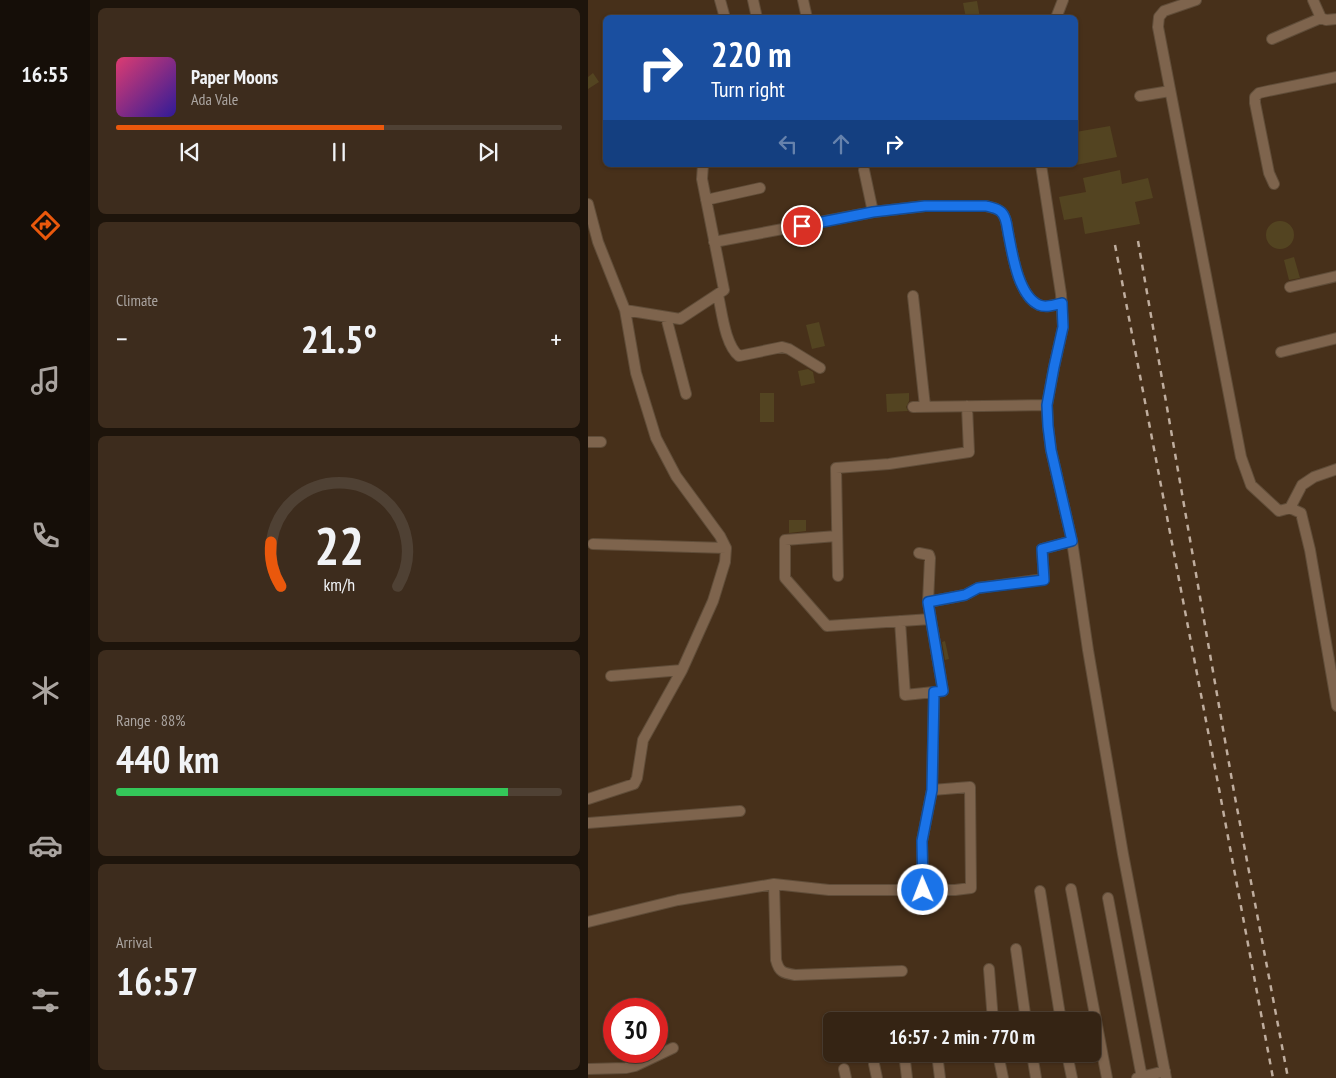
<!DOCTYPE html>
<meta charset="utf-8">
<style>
body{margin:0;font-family:"PT Sans Narrow",sans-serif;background:#3d2c1d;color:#f1f3f6;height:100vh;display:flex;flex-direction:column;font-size:19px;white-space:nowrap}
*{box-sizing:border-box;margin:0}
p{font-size:16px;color:#aaa4a0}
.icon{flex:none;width:28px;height:28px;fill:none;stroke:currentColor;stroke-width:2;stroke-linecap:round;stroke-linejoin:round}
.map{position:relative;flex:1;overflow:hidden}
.panel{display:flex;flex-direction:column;gap:8px;padding:8px;background:#1d140b;width:498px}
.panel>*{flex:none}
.guide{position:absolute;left:15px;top:15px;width:475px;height:152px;border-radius:8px;box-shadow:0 1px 4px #0004,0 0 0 1px #4f4134;background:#1a4fa0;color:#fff;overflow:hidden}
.speed{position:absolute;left:15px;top:998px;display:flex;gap:10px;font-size:25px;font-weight:700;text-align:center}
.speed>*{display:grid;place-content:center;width:65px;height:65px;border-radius:50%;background:#352414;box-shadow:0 1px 4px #0004,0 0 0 1px #4f4134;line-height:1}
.speed .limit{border:8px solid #d22;background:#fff;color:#111}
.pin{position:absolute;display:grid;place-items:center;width:42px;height:42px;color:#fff;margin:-21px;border:2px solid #fff;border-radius:50%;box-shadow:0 1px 5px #0007}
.me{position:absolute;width:55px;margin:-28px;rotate:359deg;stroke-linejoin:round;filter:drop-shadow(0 0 4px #0008)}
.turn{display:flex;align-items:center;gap:18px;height:105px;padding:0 25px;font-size:22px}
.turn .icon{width:65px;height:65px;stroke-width:2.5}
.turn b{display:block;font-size:35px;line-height:42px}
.lanes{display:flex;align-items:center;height:48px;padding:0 25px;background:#0003;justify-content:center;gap:25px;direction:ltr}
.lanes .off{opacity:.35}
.big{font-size:38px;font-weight:700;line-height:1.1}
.panel .card{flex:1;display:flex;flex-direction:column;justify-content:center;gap:8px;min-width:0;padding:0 18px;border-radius:8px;background:#3d2c1d}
.panel .dial{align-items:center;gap:0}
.dial svg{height:130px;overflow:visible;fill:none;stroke:#4f4134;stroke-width:7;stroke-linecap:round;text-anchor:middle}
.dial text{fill:#f1f3f6;stroke:none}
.song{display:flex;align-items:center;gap:15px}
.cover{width:60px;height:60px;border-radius:8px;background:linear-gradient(135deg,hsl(340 70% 55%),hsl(250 70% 35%))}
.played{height:5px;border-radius:2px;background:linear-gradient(90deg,#ea580c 60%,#4f4134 60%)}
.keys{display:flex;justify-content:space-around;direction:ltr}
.heat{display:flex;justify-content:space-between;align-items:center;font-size:28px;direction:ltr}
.charge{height:8px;border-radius:4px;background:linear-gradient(90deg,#34c759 88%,#4f4134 0)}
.trip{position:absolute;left:235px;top:1012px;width:278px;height:50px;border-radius:8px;background:#352414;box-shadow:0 1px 4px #0004,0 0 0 1px #4f4134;font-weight:700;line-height:50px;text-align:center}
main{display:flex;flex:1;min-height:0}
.tab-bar{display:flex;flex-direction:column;width:90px;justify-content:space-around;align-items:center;background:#150e08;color:#aaa4a0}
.tab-bar .icon{width:35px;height:35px}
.tab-bar .active{color:#ea580c}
.tab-bar b{font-size:22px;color:#f1f3f6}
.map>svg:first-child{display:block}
.building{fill:#534421}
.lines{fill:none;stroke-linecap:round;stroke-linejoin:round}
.minor-casing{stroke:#604d39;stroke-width:12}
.minor{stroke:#7e644d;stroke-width:10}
.rail{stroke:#bfad9e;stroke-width:2.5;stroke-dasharray:6 6;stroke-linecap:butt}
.route-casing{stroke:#114b97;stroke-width:12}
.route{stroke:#1a73e8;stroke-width:9}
</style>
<main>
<nav class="tab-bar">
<b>16:55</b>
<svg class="icon active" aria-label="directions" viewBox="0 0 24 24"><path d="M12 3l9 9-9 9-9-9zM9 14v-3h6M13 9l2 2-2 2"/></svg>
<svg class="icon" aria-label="music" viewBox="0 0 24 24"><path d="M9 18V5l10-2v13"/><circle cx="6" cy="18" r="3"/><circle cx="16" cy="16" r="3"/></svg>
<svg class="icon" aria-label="phone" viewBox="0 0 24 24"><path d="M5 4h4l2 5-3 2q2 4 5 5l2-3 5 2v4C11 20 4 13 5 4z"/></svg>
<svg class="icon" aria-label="climate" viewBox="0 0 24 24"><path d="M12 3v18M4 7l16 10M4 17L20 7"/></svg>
<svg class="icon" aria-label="car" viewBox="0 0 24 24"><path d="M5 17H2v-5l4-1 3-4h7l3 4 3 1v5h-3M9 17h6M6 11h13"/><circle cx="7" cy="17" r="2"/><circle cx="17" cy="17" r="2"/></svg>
<svg class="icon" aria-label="filters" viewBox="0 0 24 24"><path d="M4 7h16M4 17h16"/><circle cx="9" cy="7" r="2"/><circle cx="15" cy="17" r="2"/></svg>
</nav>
<section class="panel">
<div class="card">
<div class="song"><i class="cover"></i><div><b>Paper Moons</b><p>Ada Vale</p></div></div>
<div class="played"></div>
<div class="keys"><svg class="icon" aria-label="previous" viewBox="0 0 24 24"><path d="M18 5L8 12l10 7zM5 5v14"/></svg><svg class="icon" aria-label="pause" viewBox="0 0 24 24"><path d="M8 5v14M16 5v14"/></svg><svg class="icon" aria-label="next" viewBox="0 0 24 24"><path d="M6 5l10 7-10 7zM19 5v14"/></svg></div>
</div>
<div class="card"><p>Climate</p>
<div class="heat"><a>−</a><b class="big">21.5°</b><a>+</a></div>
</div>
<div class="card dial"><svg viewBox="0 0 100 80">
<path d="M14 69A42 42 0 1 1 86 69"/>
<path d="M14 69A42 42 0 0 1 8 42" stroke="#ea580c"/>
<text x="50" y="56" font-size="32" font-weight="700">22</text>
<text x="50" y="72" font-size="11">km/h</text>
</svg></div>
<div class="card"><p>Range · 88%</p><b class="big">440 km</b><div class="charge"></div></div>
<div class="card"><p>Arrival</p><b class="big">16:57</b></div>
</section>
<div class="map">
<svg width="749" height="1078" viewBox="0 0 749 1078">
<rect width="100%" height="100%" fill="#47301a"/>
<!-- building -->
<path class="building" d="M 389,1 L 392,18 L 378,18 L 375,3 Z
M 5,73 L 11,82 L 0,89 L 0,77 Z
M 522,126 L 529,157 L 488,165 L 488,132 Z
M 532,170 L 534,184 L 560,178 L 565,198 L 547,202 L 552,224 L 497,234 L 494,217 L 476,220 L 471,197 L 498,192 L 495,178 Z
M678 235a14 14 0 1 1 28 0a14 14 0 1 1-28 0Z
M 706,257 L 712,278 L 701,280 L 696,260 Z
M 231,322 L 237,346 L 224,349 L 218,325 Z
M 220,369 L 225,372 L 227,383 L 213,386 L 210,371 Z
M 172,393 L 186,393 L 186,422 L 172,422 Z
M 321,393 L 321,401 L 318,407 L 320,411 L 299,412 L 298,394 Z
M 201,520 L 218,520 L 218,531 L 201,533 Z
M 357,641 L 361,659 L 357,660 L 354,642 Z"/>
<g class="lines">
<defs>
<path id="minor" d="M 132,0 L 137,18
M 165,0 L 169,18
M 215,0 L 219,18
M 608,0 L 576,11 L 571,17 L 570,27 L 653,457 L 663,485 L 691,511 L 702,508 L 713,513 L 722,550 L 749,706
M 725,0 L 733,18 L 738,20 L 749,19
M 468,18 L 475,0
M 684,39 L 733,18
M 552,96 L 582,91
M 453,165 L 473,294 L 475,327 L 466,367 L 459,405 L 460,426 L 463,450 L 484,541 L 500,650 L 535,854 L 578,1078
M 686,184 L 681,173 L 667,103 L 667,97 L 671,93 L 680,91 L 749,77
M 118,200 L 172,188
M 0,204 L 10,242 L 37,310 L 48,373 L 68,438 L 88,476 L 132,536 L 138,548 L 137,562 L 125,601 L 94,670 L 55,740 L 49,778 L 46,784 L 0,799
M 285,212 L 337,206 L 397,206 C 402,207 408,208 412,211 C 418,215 419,226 420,232 C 424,252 430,296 451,305 C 458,308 467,305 474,303
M 126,242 L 285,212 L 276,170
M 702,287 L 749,276
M 130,295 C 134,312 137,345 151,356 L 194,347 L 201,349 L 232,368
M 325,296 L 337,406
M 37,310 L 92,319 L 136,290 L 114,179 L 115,165
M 78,317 L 98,394
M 693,352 L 749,338
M 325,407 L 459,405
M 0,442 L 13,442
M 702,508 L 714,485 L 726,477 L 749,469
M 249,536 L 197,540 L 197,578 L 239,626 L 343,619
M 5,544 L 138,548
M 331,553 L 341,555 L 342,558 L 340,602
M 250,576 L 248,468 L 301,464 L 381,452 L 379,406
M 312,621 L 317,695 L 346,692
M 23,676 L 94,670
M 0,823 L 152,811
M 186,884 L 188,960 C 191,972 195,973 207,975 L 314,971
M 483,889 L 519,1078
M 335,890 L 334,841 L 344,790
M 452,891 L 473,1021
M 520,898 L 554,1078
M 0,922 L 90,900 L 186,884 L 241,890 L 367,890 L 383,888 L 382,787 L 344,790 L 346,692 L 355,691 L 340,602 L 377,595 L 390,588 L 456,579 L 454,549 L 484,541
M 428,949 L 438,1021
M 401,969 L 405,1021
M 349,1054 L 352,1078
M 410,1054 L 415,1078
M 444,1054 L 448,1078
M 479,1054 L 484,1078
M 317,1061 L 319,1078
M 286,1064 L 289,1078
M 0,1069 L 38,1068 L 47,1066 L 85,1048
M 256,1069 L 258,1078
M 549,1078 L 577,1071"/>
</defs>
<!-- minor casing -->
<use href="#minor" class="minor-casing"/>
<!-- minor -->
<use href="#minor" class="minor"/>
<!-- rail -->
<path class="rail" d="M 550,241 L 646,792 L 700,1078
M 527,245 L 632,794 L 685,1078"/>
</g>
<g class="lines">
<defs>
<path id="route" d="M 214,226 L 285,212 L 337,206 L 398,206 C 402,207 408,208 412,211 C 418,215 419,226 420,232 C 424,252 430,296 451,305 C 458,308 467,305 474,303 L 475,327 L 466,367 L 459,405 L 460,426 L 463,450 L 484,541 L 454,549 L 456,580 L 390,588 L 377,595 L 340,602 L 355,691 L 346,692 L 344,790 L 334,841 L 335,890"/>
</defs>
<!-- route casing -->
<use href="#route" class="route-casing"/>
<!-- route -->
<use href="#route" class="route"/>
</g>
</svg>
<div class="speed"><div class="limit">30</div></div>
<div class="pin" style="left:214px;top:226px;background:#d93025"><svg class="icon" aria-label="arrive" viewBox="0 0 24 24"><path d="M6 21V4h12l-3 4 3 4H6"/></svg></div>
<svg class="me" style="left:335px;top:890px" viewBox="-20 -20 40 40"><circle r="17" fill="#1a73e8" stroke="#fff" stroke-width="3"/><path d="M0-11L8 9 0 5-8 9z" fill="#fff"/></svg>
<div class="trip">16:57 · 2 min · 770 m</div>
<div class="guide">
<div class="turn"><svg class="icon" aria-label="right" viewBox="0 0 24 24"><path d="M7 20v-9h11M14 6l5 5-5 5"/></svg><div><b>220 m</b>Turn right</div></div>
<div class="lanes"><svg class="icon off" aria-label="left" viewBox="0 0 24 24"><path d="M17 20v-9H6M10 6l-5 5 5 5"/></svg><svg class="icon off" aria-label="ahead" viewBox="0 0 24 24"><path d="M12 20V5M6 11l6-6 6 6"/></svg><svg class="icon" aria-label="right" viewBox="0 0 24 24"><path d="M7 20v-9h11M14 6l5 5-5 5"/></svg></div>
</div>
</div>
</main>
